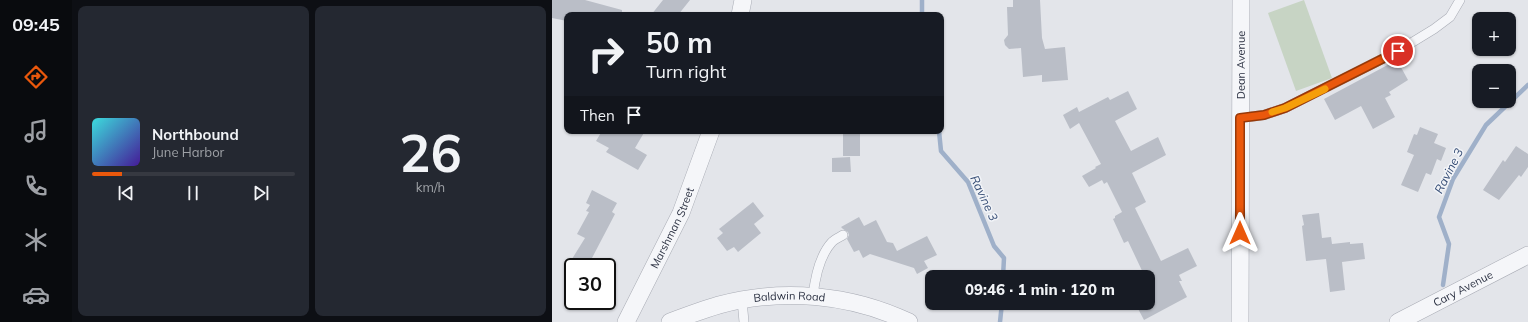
<!DOCTYPE html>
<meta charset="utf-8">
<style>
body{margin:0;font-family:Mulish,sans-serif;background:#242831;color:#f1f3f6;height:100vh;display:flex;flex-direction:column;font-size:15px;white-space:nowrap}
*{box-sizing:border-box;margin:0}
p{font-size:13px;color:#9ea1a6}
.icon{flex:none;width:22px;height:22px;fill:none;stroke:currentColor;stroke-width:2;stroke-linecap:round;stroke-linejoin:round}
.map{position:relative;flex:1;overflow:hidden}
.drawer{display:flex;flex-direction:column;gap:6px;padding:6px;background:#0d0f14;width:480px}
.drawer>*{flex:none}
.top-card{position:absolute;left:12px;top:12px;width:380px;height:122px;border-radius:8px;box-shadow:0 1px 3px #0004;background:#171b24;color:#f1f3f6;overflow:hidden}
.buttons{position:absolute;left:920px;top:12px;display:grid;gap:8px}
.buttons a{display:grid;place-items:center;width:44px;height:44px;border-radius:8px;background:#171b24;box-shadow:0 1px 3px #0004;font-size:20px}
.speed{position:absolute;left:12px;top:258px;display:flex;gap:8px;font-size:20px;font-weight:700;text-align:center}
.speed>*{display:grid;place-content:center;width:52px;height:52px;border-radius:50%;background:#171b24;box-shadow:0 1px 3px #0004;line-height:1}
.speed .limit{border:2px solid #111;border-radius:6px;background:#fff;color:#111}
.pin{position:absolute;display:grid;place-items:center;width:34px;height:34px;color:#fff;margin:-17px;border:2px solid #fff;border-radius:50%;box-shadow:0 1px 4px #0007}
.me{position:absolute;width:44px;margin:-22px;rotate:0deg;stroke-linejoin:round;filter:drop-shadow(0 0 3px #0008)}
.turn{display:flex;align-items:center;gap:14px;height:84px;padding:0 16px;font-size:18px}
.turn .icon{width:52px;height:52px;stroke-width:2.5}
.turn b{display:block;font-size:28px;line-height:34px}
.then{display:flex;align-items:center;height:38px;padding:0 16px;background:#0003;gap:8px;font-size:15px}
.drawer .card{flex:1;display:flex;flex-direction:column;justify-content:center;gap:6px;min-width:0;padding:0 14px;border-radius:8px;background:#242831}
.drawer .dial{align-items:center;gap:0}
.dial b{font-size:52px;line-height:1}
.song{display:flex;align-items:center;gap:12px}
.cover{width:48px;height:48px;border-radius:6px;background:linear-gradient(135deg,hsl(180 70% 55%),hsl(260 70% 35%))}
.played{height:4px;border-radius:2px;background:linear-gradient(90deg,#ea580c 15%,#363941 15%)}
.keys{display:flex;justify-content:space-around;direction:ltr}
.drawer .tiles{flex:1;display:grid;gap:6px;grid-template-columns:repeat(2,1fr)}
.trip{position:absolute;left:373px;top:270px;width:230px;height:40px;border-radius:8px;background:#171b24;box-shadow:0 1px 3px #0004;font-weight:800;line-height:40px;text-align:center}
main{display:flex;flex:1;min-height:0}
.tabs{display:flex;flex-direction:column;width:72px;justify-content:space-around;align-items:center;background:#090b0e;color:#9ea1a6}
.tabs .icon{width:28px;height:28px}
.tabs .selected{color:#ea580c}
.tabs b{font-size:18px;color:#f1f3f6}
.map>svg:first-child{display:block}
.green{fill:#c7d4c4}
.lines{fill:none;stroke-linecap:round;stroke-linejoin:round}
.stream{stroke:#9fb0c9;stroke-width:4.5}
.building{fill:#babec7}
.service-casing{stroke:#a8abb4;stroke-width:10}
.minor-casing{stroke:#a8abb4;stroke-width:18}
.service{stroke:#f5f6f9;stroke-width:9}
.minor{stroke:#f5f6f9;stroke-width:17}
.route-casing{stroke:#983908;stroke-width:10}
.route{stroke:#ea580c;stroke-width:7}
.slow{stroke:#f59e0b;stroke-width:7}
.labels{text-anchor:middle;stroke-width:3;stroke-linejoin:round;paint-order:stroke}
.street-label{font-size:11px;fill:#2b3142;stroke:#f2f4f8}
.water-label{font-size:12px;font-style:italic;fill:#364d75;stroke:#f2f4f8}
</style>
<main>
<nav class="tabs">
<b>09:45</b>
<svg class="icon selected" aria-label="directions" viewBox="0 0 24 24"><path d="M12 3l9 9-9 9-9-9zM9 14v-3h6M13 9l2 2-2 2"/></svg>
<svg class="icon" aria-label="music" viewBox="0 0 24 24"><path d="M9 18V5l10-2v13"/><circle cx="6" cy="18" r="3"/><circle cx="16" cy="16" r="3"/></svg>
<svg class="icon" aria-label="phone" viewBox="0 0 24 24"><path d="M5 4h4l2 5-3 2q2 4 5 5l2-3 5 2v4C11 20 4 13 5 4z"/></svg>
<svg class="icon" aria-label="climate" viewBox="0 0 24 24"><path d="M12 3v18M4 7l16 10M4 17L20 7"/></svg>
<svg class="icon" aria-label="car" viewBox="0 0 24 24"><path d="M5 17H2v-5l4-1 3-4h7l3 4 3 1v5h-3M9 17h6M6 11h13"/><circle cx="7" cy="17" r="2"/><circle cx="17" cy="17" r="2"/></svg>
</nav>
<section class="drawer">
<div class="tiles">
<div class="card">
<div class="song"><i class="cover"></i><div><b>Northbound</b><p>June Harbor</p></div></div>
<div class="played"></div>
<div class="keys"><svg class="icon" aria-label="previous" viewBox="0 0 24 24"><path d="M18 5L8 12l10 7zM5 5v14"/></svg><svg class="icon" aria-label="pause" viewBox="0 0 24 24"><path d="M8 5v14M16 5v14"/></svg><svg class="icon" aria-label="next" viewBox="0 0 24 24"><path d="M6 5l10 7-10 7zM19 5v14"/></svg></div>
</div>
<div class="card dial"><b>26</b><p>km/h</p></div>
</div>
</section>
<div class="map">
<svg width="976" height="322" viewBox="0 0 976 322">
<rect width="100%" height="100%" fill="#e3e5ea"/>
<!-- green -->
<path class="green" d="M 752,0 L 780,78 L 744,91 L 716,13 Z"/>
<g class="lines">
<!-- stream -->
<path class="stream" d="M 370,15 L 370,0
M 387,131 L 389,151 L 416,182 L 442,246 L 452,258 L 451,277
M 891,285 L 897,244 L 887,217 L 901,179 L 934,125 L 976,85
M 448,322 L 450,303"/>
</g>
<!-- building -->
<path class="building" d="M 0,0 L 33,0 L 70,10 L 70,15 L 15,15 L 15,21 L 0,18 Z
M 111,0 L 138,0 L 126,15 L 99,15 Z
M 461,0 L 488,0 L 490,38 L 493,49 L 513,47 L 516,80 L 490,82 L 490,75 L 471,77 L 469,48 L 457,49 L 453,45 L 452,40 L 456,35 L 455,7 L 461,7 Z
M 845,60 L 856,80 L 837,92 L 839,95 L 833,98 L 843,117 L 821,129 L 809,106 L 783,120 L 772,99 Z
M 576,91 L 585,109 L 563,121 L 579,151 L 606,137 L 614,155 L 580,173 L 594,202 L 583,208 L 609,261 L 636,248 L 645,266 L 627,275 L 630,281 L 627,281 L 635,297 L 592,320 L 583,303 L 596,303 L 596,277 L 593,277 L 576,241 L 572,243 L 561,219 L 563,218 L 563,216 L 570,212 L 555,182 L 552,184 L 550,180 L 537,187 L 530,176 L 544,168 L 543,167 L 549,164 L 527,123 L 518,129 L 511,115 L 525,107 L 527,112 L 556,97 L 558,100 Z
M 868,127 L 886,134 L 882,143 L 894,148 L 889,161 L 885,159 L 879,175 L 874,173 L 866,192 L 849,185 L 862,155 L 855,152 L 862,134 L 865,135 Z
M 50,131 L 93,131 L 83,148 L 95,155 L 86,170 L 54,152 L 57,148 L 44,141 Z
M 291,131 L 308,131 L 308,156 L 291,156 Z
M 964,146 L 976,154 L 976,167 L 969,177 L 967,175 L 947,200 L 931,190 L 951,160 L 953,162 Z
M 298,157 L 299,172 L 280,172 L 280,158 Z
M 40,190 L 65,203 L 60,212 L 63,214 L 40,258 L 55,267 L 15,267 L 33,238 L 25,234 L 37,212 L 34,211 L 38,205 L 34,203 Z
M 201,202 L 212,216 L 202,224 L 209,233 L 186,252 L 182,247 L 175,251 L 165,238 L 171,233 L 167,229 Z
M 767,213 L 770,238 L 779,237 L 780,244 L 798,242 L 798,244 L 811,243 L 813,259 L 790,262 L 793,290 L 778,292 L 774,259 L 754,261 L 750,226 L 752,225 L 750,215 Z
M 307,217 L 312,226 L 324,220 L 335,242 L 341,243 L 345,251 L 375,236 L 385,255 L 372,261 L 376,268 L 365,274 L 362,268 L 318,254 L 311,258 L 307,250 L 302,252 L 295,239 L 297,235 L 296,232 L 291,229 L 289,227 Z"/>
<g class="lines">
<defs>
<path id="service" d="M 688,118 L 712,115 L 733,108 L 846,51 L 882,29 L 898,17 L 908,0
M 261,296 C 263,278 267,256 280,242 C 283,239 288,237 291,235
M 190,300 L 192,322"/>
<g id="minor">
<path d="M 188,15 L 191,0"/>
<path id="s1" d="M 74,322 L 129,213 L 159,131"/>
<path id="s2" d="M 118,322 C 134,316 150,310 167,305 C 230,288 298,294 357,322"/>
<path id="s3" d="M 688,322 L 689,0"/>
<path id="s4" d="M 846,322 L 976,255"/>
</g>
</defs>
<!-- service casing -->
<use href="#service" class="service-casing"/>
<!-- minor casing -->
<use href="#minor" class="minor-casing"/>
<!-- service -->
<use href="#service" class="service"/>
<!-- minor -->
<use href="#minor" class="minor"/>
</g>
<g class="lines">
<defs>
<path id="route" d="M 688,233 L 688,118 L 712,115 L 733,108 L 846,51"/>
</defs>
<!-- route casing -->
<use href="#route" class="route-casing"/>
<!-- route -->
<use href="#route" class="route"/>
<!-- slow -->
<path class="slow" d="M 720,112 L 733,108 L 773,89"/>
</g>
<g class="labels">
<!-- street labels -->
<g class="street-label">
<text dy="4" stroke="none"><textPath href="#s3" startOffset="257">Dean Avenue</textPath></text>
<text dy="4" stroke="none"><textPath href="#s1" startOffset="105">Marshman Street</textPath></text>
<text dy="4" stroke="none"><textPath href="#s4" startOffset="73">Cary Avenue</textPath></text>
<text dy="4" stroke="none"><textPath href="#s2" startOffset="123">Baldwin Road</textPath></text>
</g>
<!-- water labels -->
<g class="water-label">
<text transform="translate(897 171) rotate(-63)" y="4">Ravine 3</text>
<text transform="translate(432 198) rotate(65)" y="4">Ravine 3</text>
</g>
</g>
</svg>
<div class="buttons">
<a>+</a>
<a>−</a>
</div>
<div class="speed"><div class="limit">30</div></div>
<div class="pin" style="left:846px;top:51px;background:#d93025"><svg class="icon" aria-label="arrive" viewBox="0 0 24 24"><path d="M6 21V4h12l-3 4 3 4H6"/></svg></div>
<svg class="me" style="left:688px;top:233px" viewBox="-20 -20 40 40"><path d="M0-17L14 15 0 8-14 15z" fill="#ea580c" stroke="#fff" stroke-width="4"/></svg>
<div class="trip">09:46 · 1 min · 120 m</div>
<div class="top-card">
<div class="turn"><svg class="icon" aria-label="right" viewBox="0 0 24 24"><path d="M7 20v-9h11M14 6l5 5-5 5"/></svg><div><b>50 m</b>Turn right</div></div>
<div class="then">Then<svg class="icon" aria-label="arrive" viewBox="0 0 24 24"><path d="M6 21V4h12l-3 4 3 4H6"/></svg></div>
</div>
</div>
</main>
